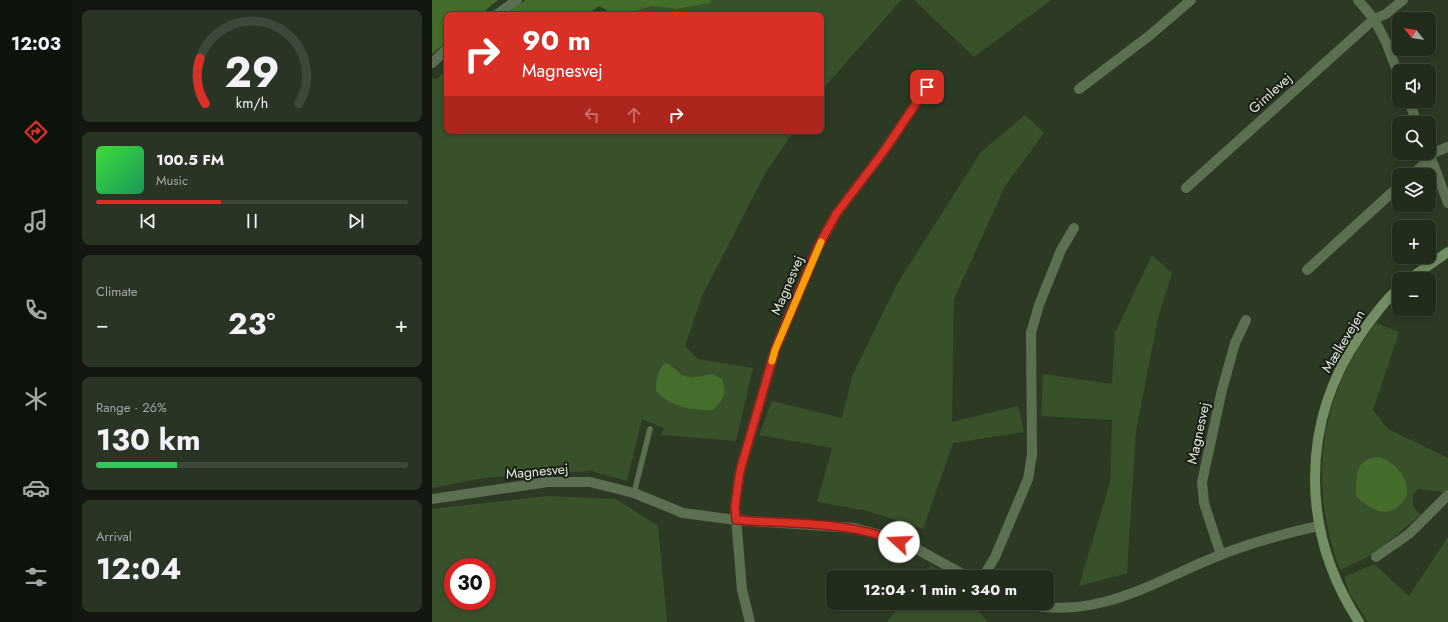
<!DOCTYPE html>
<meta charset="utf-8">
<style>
body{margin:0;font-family:Jost,sans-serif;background:#293424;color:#f1f3f6;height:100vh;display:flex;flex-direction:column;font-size:15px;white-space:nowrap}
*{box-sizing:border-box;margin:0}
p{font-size:13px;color:#a2a7a3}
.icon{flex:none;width:22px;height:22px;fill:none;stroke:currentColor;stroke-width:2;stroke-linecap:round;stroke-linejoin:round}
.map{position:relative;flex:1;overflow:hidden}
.drawer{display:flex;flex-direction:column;gap:10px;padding:10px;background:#12180f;width:360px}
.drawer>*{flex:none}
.guide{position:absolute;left:12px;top:12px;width:380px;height:122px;border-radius:8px;box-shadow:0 2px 6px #0003,0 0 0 1px #3e483a;background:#d93025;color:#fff;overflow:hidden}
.needle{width:26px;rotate:300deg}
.fabs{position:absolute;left:960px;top:12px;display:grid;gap:8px}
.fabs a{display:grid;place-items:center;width:44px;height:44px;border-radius:8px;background:#212c1b;box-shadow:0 2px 6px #0003,0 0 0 1px #3e483a;font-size:20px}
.speed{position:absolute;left:12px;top:558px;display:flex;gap:8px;font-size:20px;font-weight:700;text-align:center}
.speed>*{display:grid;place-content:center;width:52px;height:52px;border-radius:50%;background:#212c1b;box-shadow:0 2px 6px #0003,0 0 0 1px #3e483a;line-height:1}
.speed .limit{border:6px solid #d22;background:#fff;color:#111}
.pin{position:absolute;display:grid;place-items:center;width:34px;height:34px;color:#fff;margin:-17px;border-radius:8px;box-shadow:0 2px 6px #0006}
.me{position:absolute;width:44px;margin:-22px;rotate:290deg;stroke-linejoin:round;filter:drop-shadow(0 0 3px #0008)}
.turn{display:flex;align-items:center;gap:14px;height:84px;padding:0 12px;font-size:18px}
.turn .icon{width:52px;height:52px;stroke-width:2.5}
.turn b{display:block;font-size:28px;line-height:34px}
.lanes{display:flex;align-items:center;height:38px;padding:0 12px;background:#0003;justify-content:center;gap:20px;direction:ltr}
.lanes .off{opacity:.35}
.big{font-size:30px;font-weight:700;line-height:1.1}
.drawer .widget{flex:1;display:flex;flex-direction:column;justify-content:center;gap:6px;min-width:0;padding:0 14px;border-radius:8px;background:#293424}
.drawer .dial{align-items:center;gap:0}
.dial svg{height:104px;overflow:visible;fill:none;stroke:#3e483a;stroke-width:7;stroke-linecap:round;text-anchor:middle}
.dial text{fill:#f1f3f6;stroke:none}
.song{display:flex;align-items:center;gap:12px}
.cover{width:48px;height:48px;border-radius:6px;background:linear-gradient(135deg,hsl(120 70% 55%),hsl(150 70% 35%))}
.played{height:4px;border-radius:2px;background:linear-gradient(90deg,#d93025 40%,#3e483a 40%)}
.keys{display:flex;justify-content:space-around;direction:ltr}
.heat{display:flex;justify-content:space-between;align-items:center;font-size:22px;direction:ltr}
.charge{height:6px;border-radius:3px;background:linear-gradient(90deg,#34c759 26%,#3e483a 0)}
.trip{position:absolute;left:394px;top:570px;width:228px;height:40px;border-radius:8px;background:#212c1b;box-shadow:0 2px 6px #0003,0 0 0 1px #3e483a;font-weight:700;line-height:40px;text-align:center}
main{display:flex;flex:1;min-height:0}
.tab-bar{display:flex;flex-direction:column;width:72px;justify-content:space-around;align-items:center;background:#0d120b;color:#a2a7a3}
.tab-bar .icon{width:28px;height:28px}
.tab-bar .selected{color:#d93025}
.tab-bar b{font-size:18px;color:#f1f3f6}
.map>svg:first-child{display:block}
.green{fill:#39512b;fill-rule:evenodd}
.forest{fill:#456c2a}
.water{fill:#466d2b}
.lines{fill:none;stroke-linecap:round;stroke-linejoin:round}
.lane{stroke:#5d6f53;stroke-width:5.5}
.street{stroke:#5d6f53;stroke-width:10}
.secondary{stroke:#728e62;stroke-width:10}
.route-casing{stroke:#8d1f18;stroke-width:10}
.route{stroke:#d93025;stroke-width:7}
.slow{stroke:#f59e0b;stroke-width:7}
.labels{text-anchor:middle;stroke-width:4;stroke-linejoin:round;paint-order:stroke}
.street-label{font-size:14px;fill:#e0e9dc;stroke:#191f15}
</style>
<main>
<nav class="tab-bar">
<b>12:03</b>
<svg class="icon selected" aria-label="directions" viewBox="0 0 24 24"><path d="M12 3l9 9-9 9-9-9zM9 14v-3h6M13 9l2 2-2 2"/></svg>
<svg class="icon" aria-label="music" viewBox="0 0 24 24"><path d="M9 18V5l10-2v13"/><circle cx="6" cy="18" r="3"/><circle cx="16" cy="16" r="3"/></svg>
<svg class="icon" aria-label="phone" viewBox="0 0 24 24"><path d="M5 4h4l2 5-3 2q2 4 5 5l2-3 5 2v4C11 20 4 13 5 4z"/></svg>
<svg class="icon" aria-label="climate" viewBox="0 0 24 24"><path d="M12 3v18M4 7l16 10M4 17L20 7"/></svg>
<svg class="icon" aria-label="car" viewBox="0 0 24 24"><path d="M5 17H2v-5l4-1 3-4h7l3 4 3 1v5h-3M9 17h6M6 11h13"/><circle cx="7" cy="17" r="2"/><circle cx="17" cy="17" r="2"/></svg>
<svg class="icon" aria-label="filters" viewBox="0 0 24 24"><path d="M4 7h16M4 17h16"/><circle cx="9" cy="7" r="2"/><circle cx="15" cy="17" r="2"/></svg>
</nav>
<section class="drawer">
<div class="widget dial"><svg viewBox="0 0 100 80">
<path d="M14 69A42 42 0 1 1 86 69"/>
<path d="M14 69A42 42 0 0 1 10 34" stroke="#d93025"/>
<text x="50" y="56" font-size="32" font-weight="700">29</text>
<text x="50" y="72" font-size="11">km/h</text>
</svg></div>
<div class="widget">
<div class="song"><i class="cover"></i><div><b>100.5 FM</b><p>Music</p></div></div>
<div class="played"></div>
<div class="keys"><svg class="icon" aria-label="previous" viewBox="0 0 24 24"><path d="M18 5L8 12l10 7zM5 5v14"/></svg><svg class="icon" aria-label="pause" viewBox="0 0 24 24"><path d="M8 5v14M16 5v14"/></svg><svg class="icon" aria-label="next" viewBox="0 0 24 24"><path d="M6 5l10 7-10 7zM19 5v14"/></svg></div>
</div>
<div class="widget"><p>Climate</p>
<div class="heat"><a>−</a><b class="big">23°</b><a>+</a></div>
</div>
<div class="widget"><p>Range · 26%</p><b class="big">130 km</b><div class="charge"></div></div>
<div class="widget"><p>Arrival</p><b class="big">12:04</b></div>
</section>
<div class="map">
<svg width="1016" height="622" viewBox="0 0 1016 622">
<rect width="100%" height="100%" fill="#2c3a24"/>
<!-- green -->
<path class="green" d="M 279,0 L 469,0 L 389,91 L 389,15 L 192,15 L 220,6 L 245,9 L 278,3 Z
M 482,0 L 619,0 L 542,57 Z
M 15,70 L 15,131 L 362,131 L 334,172 L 270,296 L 253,346 L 266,359 L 321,368 L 304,441 L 229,435 L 232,428 L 210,419 L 195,481 L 160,471 L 52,478 L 0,488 L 0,78 L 4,79 Z
M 593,115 L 612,133 L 573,186 L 522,299 L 520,422 L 586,406 L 592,432 L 521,443 L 491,529 L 436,511 L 385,502 L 400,448 L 327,435 L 340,401 L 410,418 L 421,374 L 465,284 L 549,152 Z
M 720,255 L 740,273 L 726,318 L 704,431 L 695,573 L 647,586 L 678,482 L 680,420 L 609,416 L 611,374 L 680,384 L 683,333 Z
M 944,323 L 967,332 L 941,410 L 956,429 L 1016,458 L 1016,489 L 1012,492 L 986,489 L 981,494 L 981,506 L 988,515 L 942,554 L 908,570 C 876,484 886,396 944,323 Z
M 116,496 L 184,499 L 226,526 L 235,622 L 0,622 L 0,509 ZM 21,567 L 55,567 L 55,601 L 21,601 Z
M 1016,537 L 1016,622 L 936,622 L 918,594 L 912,577 L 942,564 L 977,596 Z
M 499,566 L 521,577 L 490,577 Z
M 470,603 L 549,603 L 546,609 L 555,622 L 455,622 Z"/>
<!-- forest -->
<path class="forest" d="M 0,0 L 66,0 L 48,15 L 15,15 L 15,42 L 0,54 Z
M 93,0 L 279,0 L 278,3 L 245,9 L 220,6 L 192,15 L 183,15 L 167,6 L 155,15 L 73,15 Z
M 948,457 C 966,463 986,488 968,505 C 957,515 946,513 935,505 C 932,502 927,500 925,497 C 923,494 924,489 924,485 C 926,467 928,458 948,457 Z"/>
<!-- water -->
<path class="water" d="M 233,363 C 239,365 242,368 246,372 C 257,381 268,376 280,374 L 290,379 C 295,394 292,399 281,410 C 258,410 241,408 224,391 C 224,381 225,371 233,363 Z"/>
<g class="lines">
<!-- lane -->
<path class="lane" d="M 202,493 L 218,429"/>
<!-- street -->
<path class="street" d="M 64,15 L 85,0
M 0,63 L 15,49
M 967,76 L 954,42 L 942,19 L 954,14 L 971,0
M 647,89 L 717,36 L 759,0
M 977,101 L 985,123
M 997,153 L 1016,203
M 998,154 L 1016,147
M 980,175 L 990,166 L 1000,162
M 754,188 L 942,19 L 926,0
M 875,270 L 967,186
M 0,499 L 116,482 L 158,482 L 202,493 L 251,513 L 304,520 L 422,528 L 454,536 L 481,547 L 536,577
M 789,555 L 772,503 L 770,482 L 790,390 L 803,343 L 814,320
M 944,557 L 977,534 L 1016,495
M 551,577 L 563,557 L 596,479 L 600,455 L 599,333 L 607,305 L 629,250 L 642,228
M 590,603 C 663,622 723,581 788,555 C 816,544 857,532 887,526
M 318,622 L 310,590 L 303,506 L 308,471 L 343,350 L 386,247 L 404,214 L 452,151 L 495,87"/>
<!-- secondary -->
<path class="secondary" d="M 977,279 L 1016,252
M 927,622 C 869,533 867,423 929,334 C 940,318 952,301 967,288"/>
</g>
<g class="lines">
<defs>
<path id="route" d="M 467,542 C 416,521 359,524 304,520 L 303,506 L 308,471 L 343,350 L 386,247 L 404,214 L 452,151 L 495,87"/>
</defs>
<!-- route casing -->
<use href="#route" class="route-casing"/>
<!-- route -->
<use href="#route" class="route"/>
<!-- slow -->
<path class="slow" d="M 340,361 L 343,350 L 389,242"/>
</g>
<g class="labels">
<!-- street labels -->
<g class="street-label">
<text transform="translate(838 93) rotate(-42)" y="5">Gimlevej</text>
<text transform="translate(355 285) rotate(-67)" y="5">Magnesvej</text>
<text transform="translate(911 341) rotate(-59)" y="5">Mælkevejen</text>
<text transform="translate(766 433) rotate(-78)" y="5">Magnesvej</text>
<text transform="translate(105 471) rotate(-5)" y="5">Magnesvej</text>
</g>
</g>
</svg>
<div class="fabs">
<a><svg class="needle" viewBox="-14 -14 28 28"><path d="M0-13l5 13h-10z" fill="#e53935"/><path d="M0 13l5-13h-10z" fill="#a2a7a3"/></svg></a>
<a><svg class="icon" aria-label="sound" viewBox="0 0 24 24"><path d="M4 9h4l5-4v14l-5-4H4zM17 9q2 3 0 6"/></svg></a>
<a><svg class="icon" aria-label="search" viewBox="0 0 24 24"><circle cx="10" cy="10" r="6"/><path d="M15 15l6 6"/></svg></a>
<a><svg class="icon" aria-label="layers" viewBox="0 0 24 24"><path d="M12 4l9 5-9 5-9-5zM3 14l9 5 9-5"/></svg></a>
<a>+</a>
<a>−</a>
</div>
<div class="speed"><div class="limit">30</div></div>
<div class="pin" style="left:495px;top:87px;background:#d93025"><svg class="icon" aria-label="arrive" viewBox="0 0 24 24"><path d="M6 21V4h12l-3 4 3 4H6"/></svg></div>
<svg class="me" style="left:467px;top:542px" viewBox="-20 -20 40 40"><circle r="19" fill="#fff"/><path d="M0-13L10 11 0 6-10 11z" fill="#d93025"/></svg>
<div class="trip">12:04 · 1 min · 340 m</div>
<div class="guide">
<div class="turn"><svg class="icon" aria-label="right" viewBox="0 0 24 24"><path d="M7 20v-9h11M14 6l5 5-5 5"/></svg><div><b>90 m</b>Magnesvej</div></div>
<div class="lanes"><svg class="icon off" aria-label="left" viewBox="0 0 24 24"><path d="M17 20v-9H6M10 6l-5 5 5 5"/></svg><svg class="icon off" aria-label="ahead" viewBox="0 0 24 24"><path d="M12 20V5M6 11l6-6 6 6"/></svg><svg class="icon" aria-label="right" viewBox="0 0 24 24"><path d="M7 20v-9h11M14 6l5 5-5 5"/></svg></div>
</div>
</div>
</main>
